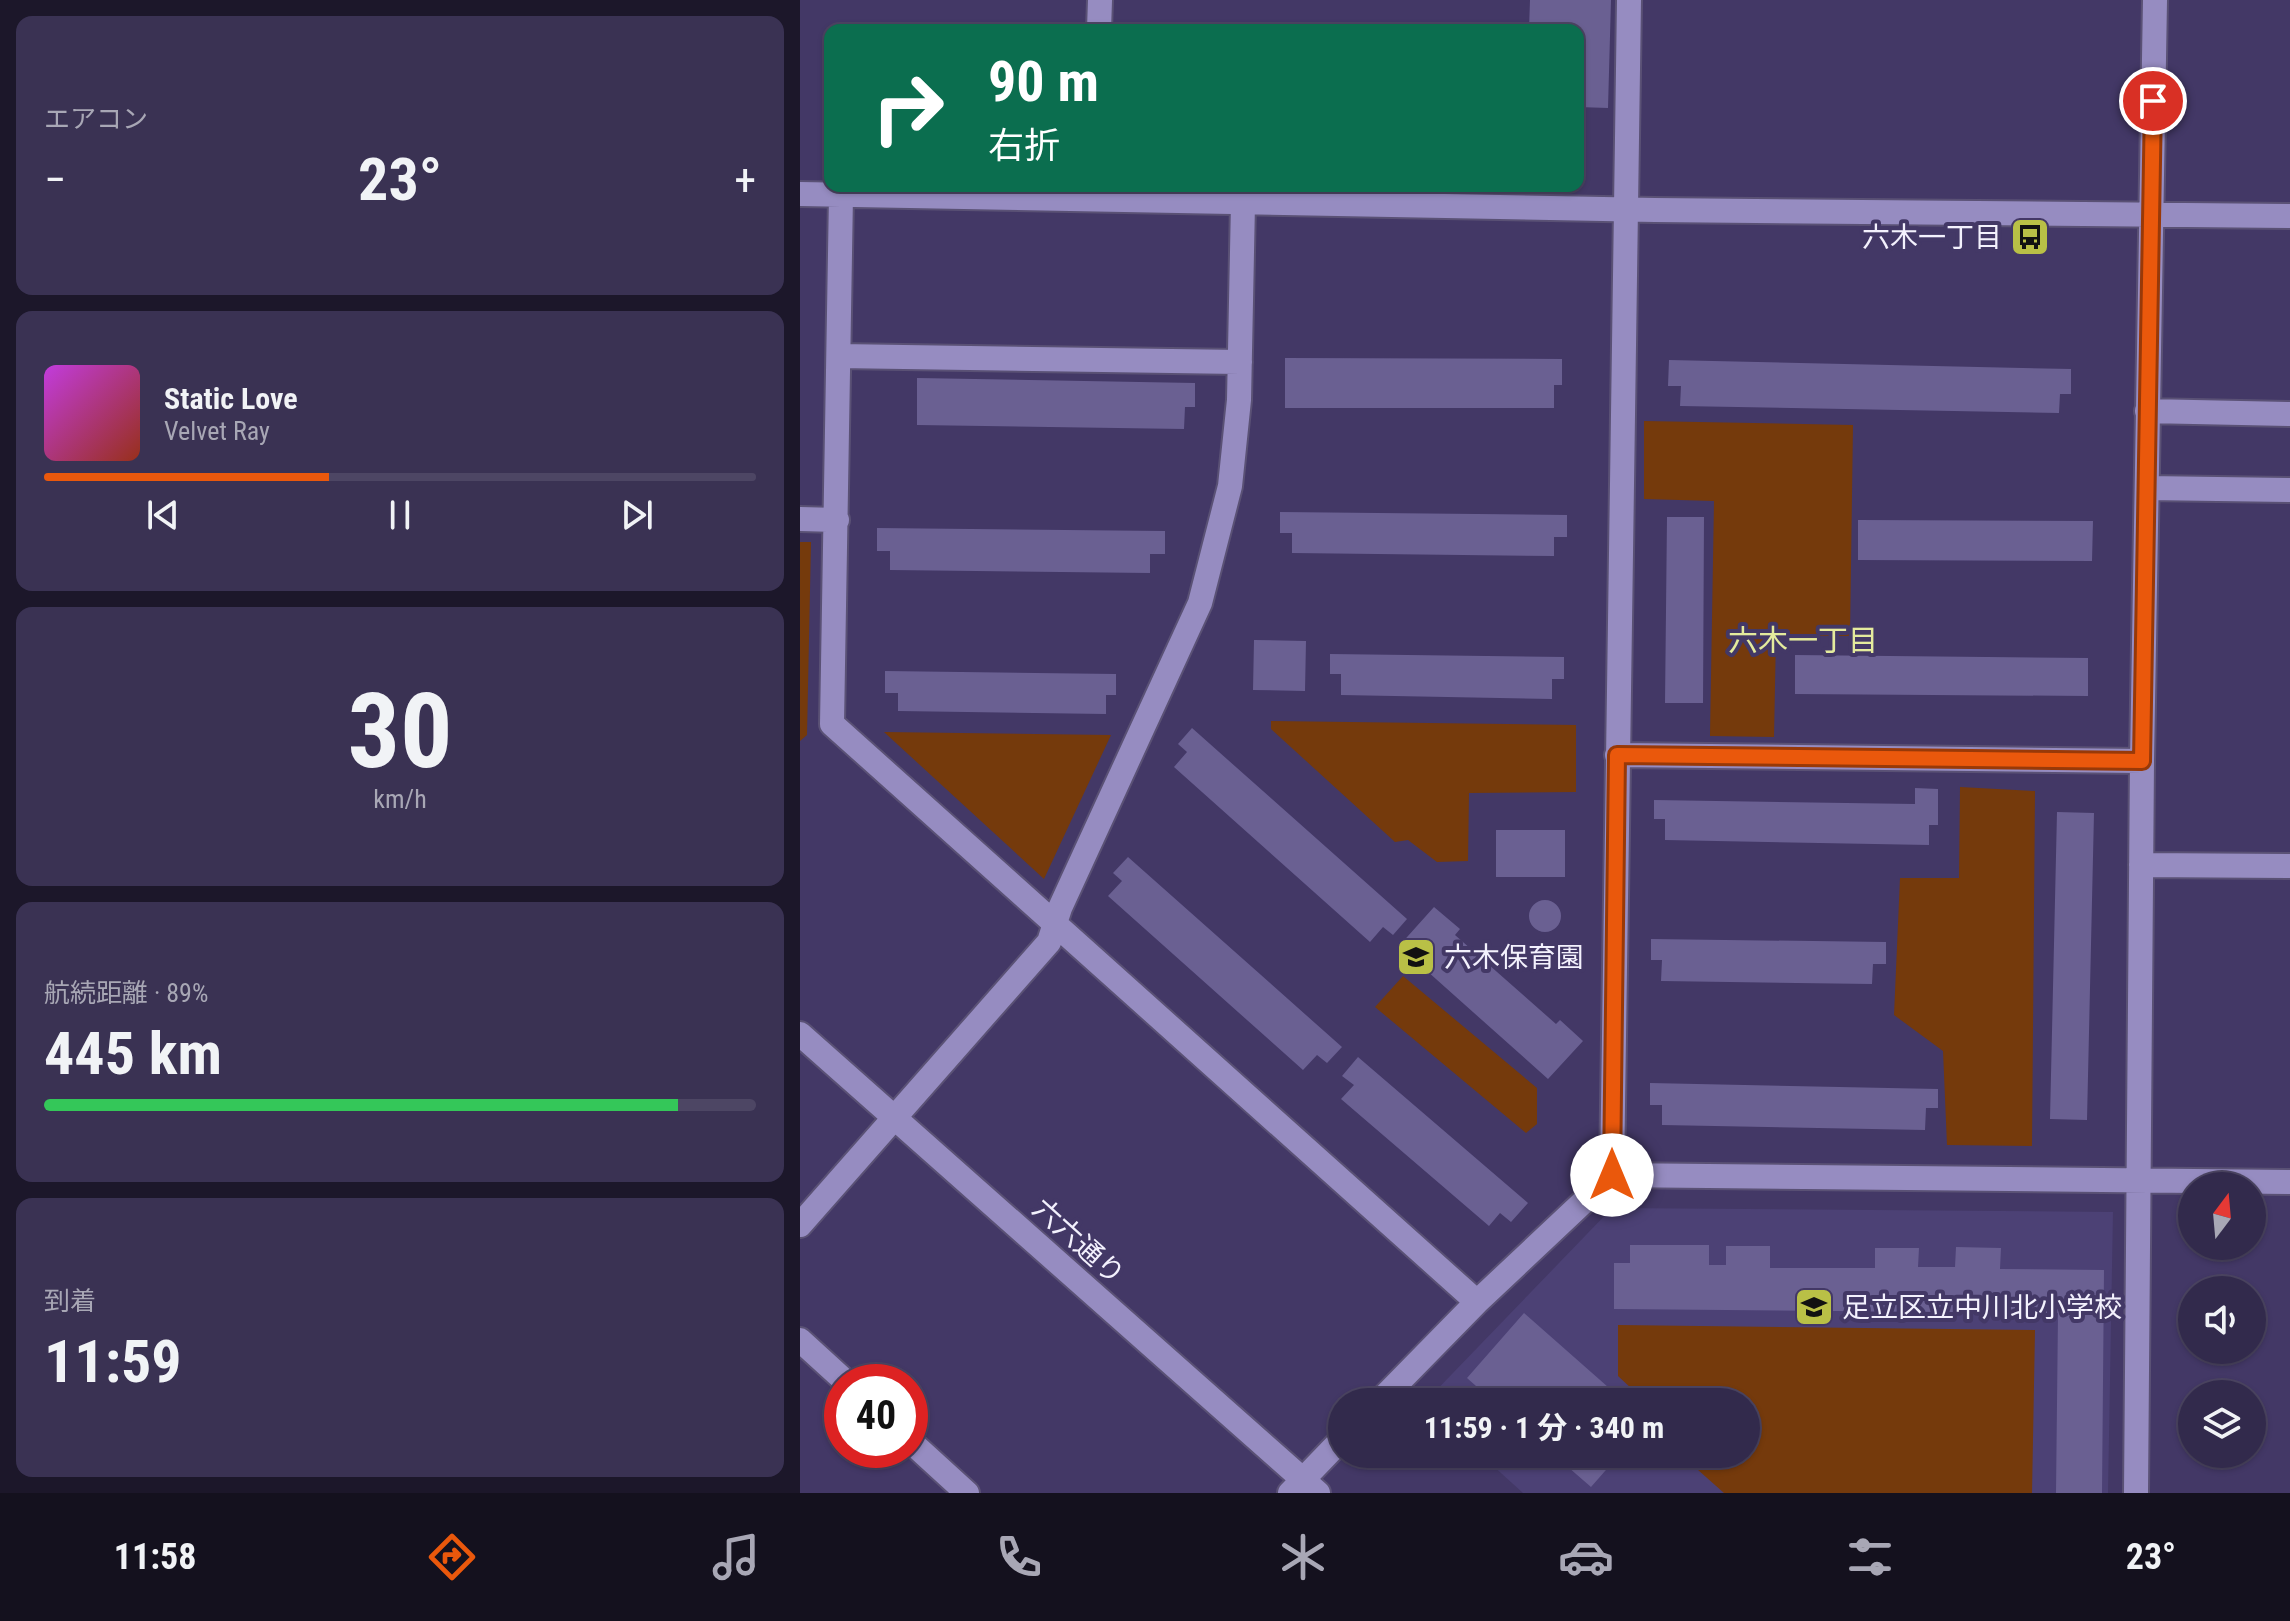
<!DOCTYPE html>
<html lang="ja">
<meta charset="utf-8">
<style>
body{margin:0;font-family:"Roboto Condensed","Noto Sans JP",sans-serif;background:#3a3253;color:#f1f3f6;height:100vh;display:flex;flex-direction:column;font-size:30px;white-space:nowrap}
*{box-sizing:border-box;margin:0}
p{font-size:26px;color:#a8a7b5}
.icon{flex:none;width:44px;height:44px;fill:none;stroke:currentColor;stroke-width:2;stroke-linecap:round;stroke-linejoin:round}
.map{position:relative;flex:1;overflow:hidden}
.side{display:flex;flex-direction:column;gap:16px;padding:16px;background:#1c172a;width:800px}
.side>*{flex:none}
.guide{position:absolute;left:24px;top:24px;width:760px;height:168px;border-radius:16px;box-shadow:0 2px 6px #0004,0 0 0 2px #4d4664;background:#0b6e4f;color:#fff;overflow:hidden}
.needle{width:52px;rotate:16deg}
.fabs{position:absolute;left:1378px;top:1172px;display:grid;gap:16px}
.fabs a{display:grid;place-items:center;width:88px;height:88px;border-radius:50%;background:#322a4c;box-shadow:0 2px 6px #0004,0 0 0 2px #4d4664;font-size:40px}
.speed{position:absolute;left:24px;top:1364px;display:flex;gap:16px;font-size:40px;font-weight:700;text-align:center}
.speed>*{display:grid;place-content:center;width:104px;height:104px;border-radius:50%;background:#322a4c;box-shadow:0 2px 6px #0004,0 0 0 2px #4d4664;line-height:1}
.speed .limit{border:12px solid #d22;background:#fff;color:#111}
.pin{position:absolute;display:grid;place-items:center;width:68px;height:68px;color:#fff;margin:-34px;border:4px solid #fff;border-radius:50%;box-shadow:0 2px 8px #0007}
.me{position:absolute;width:88px;margin:-44px;rotate:0deg;stroke-linejoin:round;filter:drop-shadow(0 0 6px #0008)}
.turn{display:flex;align-items:center;gap:28px;height:168px;padding:0 32px;font-size:36px}
.turn .icon{width:104px;height:104px;stroke-width:2.5}
.turn b{display:block;font-size:56px;line-height:68px}
.big{font-size:60px;font-weight:700;line-height:1.1}
.side .widget{flex:1;display:flex;flex-direction:column;justify-content:center;gap:12px;min-width:0;padding:0 28px;border-radius:16px;background:#3a3253}
.side .dial{align-items:center;gap:0}
.dial b{font-size:104px;line-height:1}
.song{display:flex;align-items:center;gap:24px}
.cover{width:96px;height:96px;border-radius:12px;background:linear-gradient(135deg,hsl(290 70% 55%),hsl(10 70% 35%))}
.played{height:8px;border-radius:4px;background:linear-gradient(90deg,#ea580c 40%,#4d4664 40%)}
.keys{display:flex;justify-content:space-around;direction:ltr}
.heat{display:flex;justify-content:space-between;align-items:center;font-size:44px;direction:ltr}
.charge{height:12px;border-radius:6px;background:linear-gradient(90deg,#34c759 89%,#4d4664 0)}
.trip{position:absolute;left:528px;top:1388px;width:432px;height:80px;border-radius:40px;background:#322a4c;box-shadow:0 2px 6px #0004,0 0 0 2px #4d4664;font-weight:700;line-height:80px;text-align:center}
.tab-bar{display:flex;height:128px;justify-content:space-around;align-items:center;background:#14111e;color:#a8a7b5}
.tab-bar .icon{width:56px;height:56px}
.tab-bar .active{color:#ea580c}
.tab-bar b{font-size:36px;color:#f1f3f6}
main{display:flex;flex:1;min-height:0}
.map>svg:first-child{display:block}
.built{fill:#4c4175}
.green{fill:#753a0c}
.building{fill:#6a6092}
.lines{fill:none;stroke-linecap:round;stroke-linejoin:round}
.minor-casing{stroke:#5a5175;stroke-width:28}
.minor{stroke:#968cc1;stroke-width:24}
.route-casing{stroke:#983908;stroke-width:20}
.route{stroke:#ea580c;stroke-width:14}
.labels{text-anchor:middle;stroke-width:8;stroke-linejoin:round;paint-order:stroke}
.poi-label{font-size:28px;fill:#f3f1fd;stroke:#433866;text-anchor:start}
.street-label{font-size:28px;fill:#f3f1fd;stroke:#433866}
.neighbourhood-label{font-size:30px;fill:#e4eb9d;stroke:#433866}
</style>
<main>
<section class="side">
<div class="widget"><p>エアコン</p>
<div class="heat"><a>−</a><b class="big">23°</b><a>+</a></div>
</div>
<div class="widget">
<div class="song"><i class="cover"></i><div><b>Static Love</b><p>Velvet Ray</p></div></div>
<div class="played"></div>
<div class="keys"><svg class="icon" aria-label="previous" viewBox="0 0 24 24"><path d="M18 5L8 12l10 7zM5 5v14"/></svg><svg class="icon" aria-label="pause" viewBox="0 0 24 24"><path d="M8 5v14M16 5v14"/></svg><svg class="icon" aria-label="next" viewBox="0 0 24 24"><path d="M6 5l10 7-10 7zM19 5v14"/></svg></div>
</div>
<div class="widget dial"><b>30</b><p>km/h</p></div>
<div class="widget"><p>航続距離 · 89%</p><b class="big">445 km</b><div class="charge"></div></div>
<div class="widget"><p>到着</p><b class="big">11:59</b></div>
</section>
<div class="map">
<svg width="1490" height="1493" viewBox="0 0 1490 1493">
<rect width="100%" height="100%" fill="#433866"/>
<!-- built -->
<path class="built" d="M 812,1208 L 1313,1212 L 1308,1493 L 723,1493 L 680,1454 L 946,1454 L 946,1402 L 625,1402 Z"/>
<!-- green -->
<path class="green" d="M 844,421 L 1053,425 L 1050,636 L 976,635 L 974,737 L 910,736 L 914,501 L 844,499 Z
M 0,542 L 11,542 L 7,735 L 0,741 Z
M 471,721 L 776,725 L 776,792 L 669,793 L 668,861 L 637,862 L 608,840 L 595,842 L 471,729 Z
M 84,732 L 311,735 L 244,879 Z
M 1160,787 L 1235,791 L 1232,1146 L 1147,1145 L 1143,1051 L 1094,1015 L 1100,878 L 1159,878 Z
M 603,976 L 737,1088 L 737,1124 L 726,1133 L 575,1007 Z
M 818,1325 L 1235,1330 L 1232,1493 L 924,1493 L 880,1454 L 946,1454 L 946,1402 L 846,1402 L 818,1376 Z"/>
<!-- building -->
<path class="building" d="M 730,0 L 811,0 L 808,108 L 778,107 L 778,30 L 729,30 Z
M 485,358 L 762,359 L 762,385 L 754,385 L 754,408 L 485,408 Z
M 869,360 L 1271,369 L 1271,394 L 1260,394 L 1259,413 L 880,406 L 881,386 L 868,386 Z
M 117,378 L 395,383 L 395,407 L 385,407 L 384,429 L 117,425 Z
M 480,512 L 767,515 L 767,537 L 754,537 L 754,556 L 492,553 L 492,533 L 480,533 Z
M 867,517 L 904,517 L 903,703 L 865,703 Z
M 1058,520 L 1293,521 L 1292,561 L 1058,560 Z
M 77,528 L 365,531 L 365,554 L 350,554 L 350,573 L 90,570 L 90,551 L 77,551 Z
M 454,640 L 506,641 L 505,691 L 453,690 Z
M 530,654 L 764,657 L 764,679 L 752,679 L 752,699 L 541,695 L 541,674 L 530,674 Z
M 995,655 L 1288,658 L 1288,696 L 995,694 Z
M 85,671 L 316,674 L 316,695 L 306,695 L 306,714 L 98,711 L 98,693 L 85,693 Z
M 392,728 L 607,919 L 593,935 L 583,927 L 570,942 L 374,767 L 387,752 L 378,744 Z
M 1115,788 L 1138,789 L 1138,825 L 1129,825 L 1129,845 L 865,840 L 865,819 L 854,819 L 854,800 L 1115,804 Z
M 1257,812 L 1294,813 L 1287,1120 L 1250,1119 Z
M 696,830 L 765,830 L 765,877 L 696,877 Z
M 328,857 L 542,1047 L 527,1063 L 517,1055 L 503,1070 L 308,896 L 322,881 L 313,873 Z
M729 916a16 16 0 1 1 32 0a16 16 0 1 1-32 0Z
M 634,907 L 660,929 L 655,935 L 756,1024 L 760,1020 L 783,1041 L 748,1079 L 599,946 Z
M 851,939 L 1086,942 L 1086,964 L 1073,964 L 1072,984 L 861,981 L 862,960 L 851,960 Z
M 558,1057 L 728,1203 L 711,1222 L 700,1213 L 689,1226 L 541,1099 L 554,1085 L 542,1076 Z
M 850,1083 L 1138,1089 L 1138,1108 L 1126,1108 L 1125,1130 L 862,1125 L 862,1105 L 850,1105 Z
M 830,1245 L 909,1245 L 909,1265 L 926,1265 L 926,1246 L 970,1246 L 970,1268 L 1075,1268 L 1075,1248 L 1119,1248 L 1118,1267 L 1155,1267 L 1156,1247 L 1201,1248 L 1200,1269 L 1304,1270 L 1302,1493 L 1256,1493 L 1258,1313 L 814,1309 L 814,1263 L 830,1263 Z
M 724,1313 L 825,1402 L 694,1402 L 667,1378 Z
M 753,1454 L 820,1454 L 791,1487 Z"/>
<g class="lines">
<defs>
<path id="minor" d="M 299,30 L 300,0
M 0,194 L 855,210 L 1490,216
M 41,195 L 32,724 L 677,1302
M 39,356 L 440,362
M 1347,411 L 1490,414
M 1347,488 L 1490,490
M 0,519 L 37,520
M 817,755 L 1342,761
M 1341,865 L 1490,866
M 0,1034 L 518,1493
M 812,1175 L 829,0
M 0,1225 L 249,942 L 260,908 L 400,603 L 430,486 L 439,400 L 443,203
M 0,1340 L 46,1382
M 579,1402 L 677,1302 L 812,1175 L 1490,1182
M 110,1441 L 167,1493
M 490,1493 L 542,1439
M 1336,1493 L 1342,761 L 1355,0"/>
</defs>
<!-- minor casing -->
<use href="#minor" class="minor-casing"/>
<!-- minor -->
<use href="#minor" class="minor"/>
</g>
<g class="lines">
<defs>
<path id="route" d="M 812,1175 L 817,755 L 1342,761 L 1353,101"/>
</defs>
<!-- route casing -->
<use href="#route" class="route-casing"/>
<!-- route -->
<use href="#route" class="route"/>
</g>
<!-- icons -->
<defs>
<symbol id="bus-square" viewBox="-11 -11 22 22"><rect x="-9" y="-9" width="18" height="18" rx="4" fill="#b9c046" stroke="#433866"/><path d="M-5-6H5V4H4V6H2V4H-2V6H-4V4H-5ZM-3.5-4V0h7V-4ZM-3.5 1.2v1.5H-2V1.2ZM2 1.2v1.5H3.5V1.2Z" fill="#111"/></symbol>
<symbol id="school-square" viewBox="-11 -11 22 22"><rect x="-9" y="-9" width="18" height="18" rx="4" fill="#b9c046" stroke="#433866"/><path d="M0-5L7-2L0 1L-7-2ZM-4 1L0 2.5L4 1V4Q0 6-4 4Z" fill="#111"/></symbol>
</defs>
<g fill-rule="evenodd">
<use href="#bus-square" x="1208" y="215" width="44" height="44"/>
<use href="#school-square" x="594" y="935" width="44" height="44"/>
<use href="#school-square" x="992" y="1285" width="44" height="44"/>
</g>
<g class="labels">
<!-- poi labels -->
<g class="poi-label">
<text x="1202" y="247" text-anchor="end">六木一丁目</text>
<text x="644" y="967">六木保育園</text>
<text x="1042" y="1317">足立区立中川北小学校</text>
</g>
<!-- street labels -->
<g class="street-label">
<text transform="translate(279 1241) rotate(42)" y="10">六六通り</text>
</g>
<!-- neighbourhood labels -->
<g class="neighbourhood-label">
<text x="1003" y="651">六木一丁目</text>
</g>
</g>
</svg>
<div class="fabs">
<a><svg class="needle" viewBox="-14 -14 28 28"><path d="M0-13l5 13h-10z" fill="#e53935"/><path d="M0 13l5-13h-10z" fill="#a8a7b5"/></svg></a>
<a><svg class="icon" aria-label="sound" viewBox="0 0 24 24"><path d="M4 9h4l5-4v14l-5-4H4zM17 9q2 3 0 6"/></svg></a>
<a><svg class="icon" aria-label="layers" viewBox="0 0 24 24"><path d="M12 4l9 5-9 5-9-5zM3 14l9 5 9-5"/></svg></a>
</div>
<div class="speed"><div class="limit">40</div></div>
<div class="pin" style="left:1353px;top:101px;background:#d93025"><svg class="icon" aria-label="arrive" viewBox="0 0 24 24"><path d="M6 21V4h12l-3 4 3 4H6"/></svg></div>
<svg class="me" style="left:812px;top:1175px" viewBox="-20 -20 40 40"><circle r="19" fill="#fff"/><path d="M0-13L10 11 0 6-10 11z" fill="#ea580c"/></svg>
<div class="trip">11:59 · 1 分 · 340 m</div>
<div class="guide">
<div class="turn"><svg class="icon" aria-label="right" viewBox="0 0 24 24"><path d="M7 20v-9h11M14 6l5 5-5 5"/></svg><div><b>90 m</b>右折</div></div>
</div>
</div>
</main>
<nav class="tab-bar">
<b>11:58</b>
<svg class="icon active" aria-label="directions" viewBox="0 0 24 24"><path d="M12 3l9 9-9 9-9-9zM9 14v-3h6M13 9l2 2-2 2"/></svg>
<svg class="icon" aria-label="music" viewBox="0 0 24 24"><path d="M9 18V5l10-2v13"/><circle cx="6" cy="18" r="3"/><circle cx="16" cy="16" r="3"/></svg>
<svg class="icon" aria-label="phone" viewBox="0 0 24 24"><path d="M5 4h4l2 5-3 2q2 4 5 5l2-3 5 2v4C11 20 4 13 5 4z"/></svg>
<svg class="icon" aria-label="climate" viewBox="0 0 24 24"><path d="M12 3v18M4 7l16 10M4 17L20 7"/></svg>
<svg class="icon" aria-label="car" viewBox="0 0 24 24"><path d="M5 17H2v-5l4-1 3-4h7l3 4 3 1v5h-3M9 17h6M6 11h13"/><circle cx="7" cy="17" r="2"/><circle cx="17" cy="17" r="2"/></svg>
<svg class="icon" aria-label="filters" viewBox="0 0 24 24"><path d="M4 7h16M4 17h16"/><circle cx="9" cy="7" r="2"/><circle cx="15" cy="17" r="2"/></svg>
<b>23°</b>
</nav>
